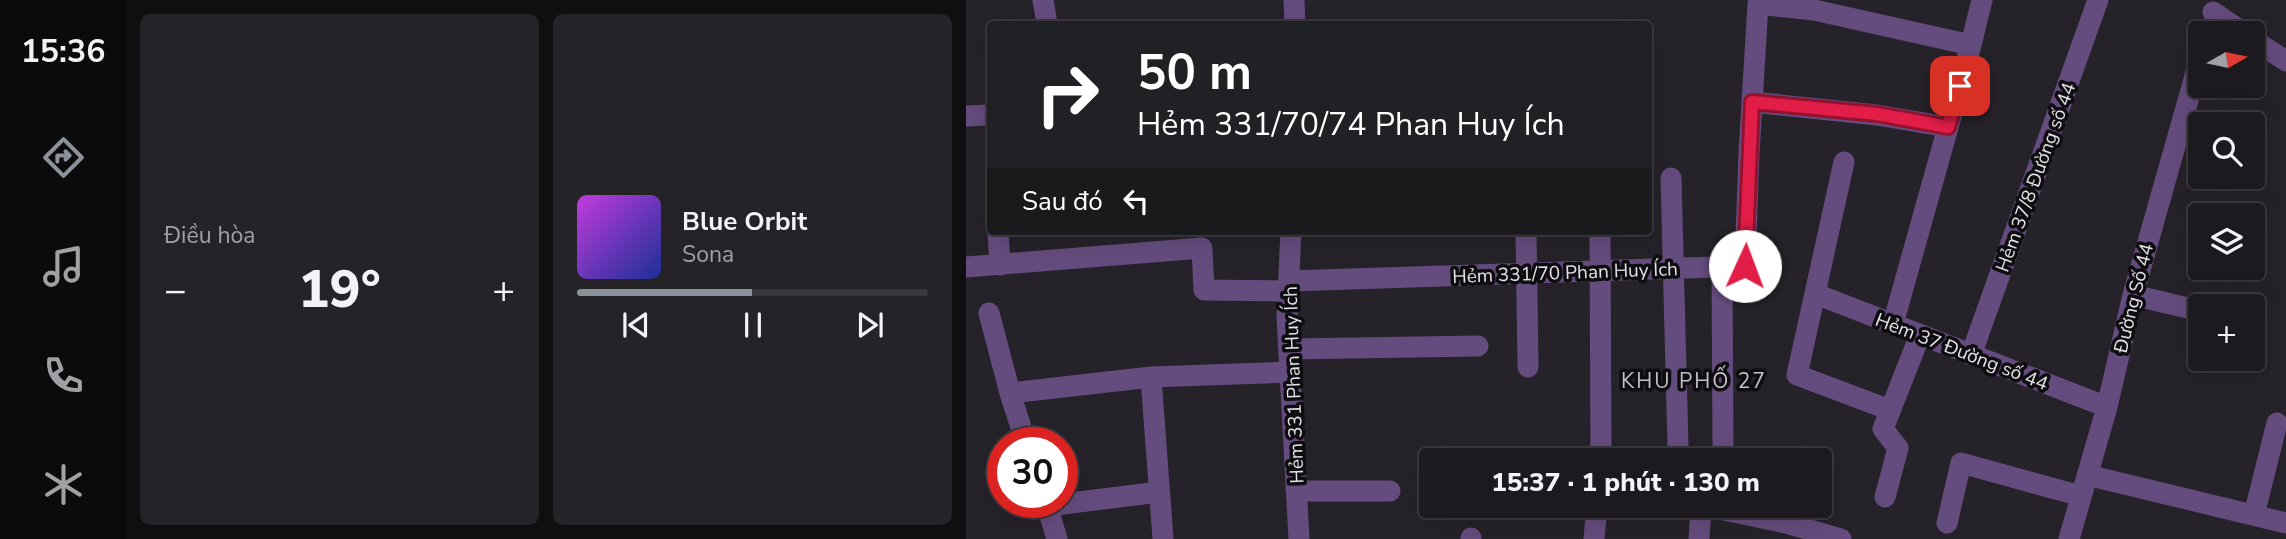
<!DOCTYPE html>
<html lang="vi">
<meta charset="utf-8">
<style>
body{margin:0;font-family:"Nunito Sans",sans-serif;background:#252328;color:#f1f3f6;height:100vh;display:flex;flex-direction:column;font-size:26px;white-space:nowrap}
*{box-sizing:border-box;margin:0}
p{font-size:23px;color:#a0a1a4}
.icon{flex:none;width:38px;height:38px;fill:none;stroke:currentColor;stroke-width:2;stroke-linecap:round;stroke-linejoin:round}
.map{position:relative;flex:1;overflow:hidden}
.details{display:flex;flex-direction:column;gap:14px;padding:14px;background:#0f0e11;width:840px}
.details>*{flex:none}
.guide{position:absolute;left:21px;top:21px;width:665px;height:214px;border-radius:7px;box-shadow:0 7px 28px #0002,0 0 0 2px #3a383d;background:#202124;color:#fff;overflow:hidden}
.needle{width:46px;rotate:81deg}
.controls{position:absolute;left:1222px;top:21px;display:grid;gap:14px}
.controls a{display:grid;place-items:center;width:77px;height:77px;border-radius:7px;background:#1c1a1f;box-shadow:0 7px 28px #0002,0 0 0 2px #3a383d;font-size:35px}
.speed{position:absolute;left:21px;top:427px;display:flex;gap:14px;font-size:35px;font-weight:700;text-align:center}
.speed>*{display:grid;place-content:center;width:91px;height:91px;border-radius:50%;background:#1c1a1f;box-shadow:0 7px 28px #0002,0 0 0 2px #3a383d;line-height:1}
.speed .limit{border:10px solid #d22;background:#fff;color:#111}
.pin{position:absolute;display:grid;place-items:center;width:60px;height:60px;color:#fff;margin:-30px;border-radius:14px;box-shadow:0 4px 10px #0006}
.me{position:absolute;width:77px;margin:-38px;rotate:2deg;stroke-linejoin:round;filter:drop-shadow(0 0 5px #0008)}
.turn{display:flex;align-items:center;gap:24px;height:147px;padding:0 35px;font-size:32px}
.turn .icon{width:91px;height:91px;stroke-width:2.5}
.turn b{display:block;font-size:49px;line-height:60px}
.then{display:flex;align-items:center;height:66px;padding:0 35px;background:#0003;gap:14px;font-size:26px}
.big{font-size:52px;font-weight:800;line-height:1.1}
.details .card{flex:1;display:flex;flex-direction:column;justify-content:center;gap:10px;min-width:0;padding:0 24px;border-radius:10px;background:#252328}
.song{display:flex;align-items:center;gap:21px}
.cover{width:84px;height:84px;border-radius:10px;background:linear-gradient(135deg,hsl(290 70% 55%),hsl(230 70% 35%))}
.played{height:7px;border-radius:4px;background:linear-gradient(90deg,#8c9099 50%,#3a383d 50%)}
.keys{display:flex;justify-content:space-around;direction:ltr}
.heat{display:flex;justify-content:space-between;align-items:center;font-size:38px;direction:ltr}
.details .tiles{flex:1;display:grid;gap:14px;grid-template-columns:repeat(2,1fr)}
.trip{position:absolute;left:453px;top:448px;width:413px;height:70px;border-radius:7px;background:#1c1a1f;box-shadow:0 7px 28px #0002,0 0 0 2px #3a383d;font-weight:800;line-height:70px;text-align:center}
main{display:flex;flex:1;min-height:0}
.tab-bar{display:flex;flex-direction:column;width:126px;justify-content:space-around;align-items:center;background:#0b0a0c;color:#a0a1a4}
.tab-bar .icon{width:49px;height:49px}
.tab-bar .on{color:#8c9099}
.tab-bar b{font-size:32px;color:#f1f3f6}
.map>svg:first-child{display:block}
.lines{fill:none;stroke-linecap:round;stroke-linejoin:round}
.minor{stroke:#654c7e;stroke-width:21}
.route-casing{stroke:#92132f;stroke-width:18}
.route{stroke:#e11d48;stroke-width:12}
.labels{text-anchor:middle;stroke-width:7;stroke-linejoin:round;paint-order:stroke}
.street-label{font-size:19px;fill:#e4e2e7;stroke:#0e0d10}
.neighbourhood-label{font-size:21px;letter-spacing:2px;fill:#c3bec8;stroke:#0e0d10}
</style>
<main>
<nav class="tab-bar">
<b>15:36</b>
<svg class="icon on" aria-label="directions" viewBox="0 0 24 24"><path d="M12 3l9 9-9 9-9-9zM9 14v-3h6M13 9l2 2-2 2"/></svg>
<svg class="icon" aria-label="music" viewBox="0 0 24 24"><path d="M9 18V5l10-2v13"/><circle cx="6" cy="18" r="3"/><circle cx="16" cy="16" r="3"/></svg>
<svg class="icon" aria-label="phone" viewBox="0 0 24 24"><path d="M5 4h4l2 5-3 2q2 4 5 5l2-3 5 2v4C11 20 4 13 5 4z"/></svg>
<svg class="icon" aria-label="climate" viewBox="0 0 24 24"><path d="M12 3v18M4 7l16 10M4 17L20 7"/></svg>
</nav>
<section class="details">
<div class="tiles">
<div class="card"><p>Điều hòa</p>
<div class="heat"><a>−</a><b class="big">19°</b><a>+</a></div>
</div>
<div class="card">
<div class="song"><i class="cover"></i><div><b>Blue Orbit</b><p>Sona</p></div></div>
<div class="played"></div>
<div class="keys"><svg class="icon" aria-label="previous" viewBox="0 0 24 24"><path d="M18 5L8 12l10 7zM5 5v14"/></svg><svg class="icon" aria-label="pause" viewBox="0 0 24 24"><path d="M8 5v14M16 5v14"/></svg><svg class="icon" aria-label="next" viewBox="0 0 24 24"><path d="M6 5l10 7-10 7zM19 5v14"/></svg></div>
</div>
</div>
</section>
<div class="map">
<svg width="1320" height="539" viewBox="0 0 1320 539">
<rect width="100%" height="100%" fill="#262229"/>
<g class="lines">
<!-- minor -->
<path class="minor" d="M 77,0 L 81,24
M 328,0 L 329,24
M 1247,12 L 1278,33
M 1286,39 L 1320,61
M 1005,45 L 1016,0
M 786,102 L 911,115 L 982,127
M 0,116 L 24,115
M 878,162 L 831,375 L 924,410
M 705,178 L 712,447
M 32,231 L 34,265
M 325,231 L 321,316 L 333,539
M 560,231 L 562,367
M 634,231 L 635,460
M 756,266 L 757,448
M 0,267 L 236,248 L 238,290 L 323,291
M 324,281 L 779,266 L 783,153 L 792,4 L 848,10 L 1005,45 L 927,324
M 850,294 L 1141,407
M 1167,295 L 1234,311
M 23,313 L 44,393 L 60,443
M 323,349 L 512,346
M 1005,355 L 1132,0
M 185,377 L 197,539
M 44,393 L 185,377 L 324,372
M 1121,475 L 1320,523
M 330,491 L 424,491
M 919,497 L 932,448 L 917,429 L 954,335
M 80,502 L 91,539
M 81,506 L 193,492
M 739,506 L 820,523 L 875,539
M 1288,515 L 1311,423
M 981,523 L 995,463 L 1115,496
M 505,539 L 505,538
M 628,539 L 631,506
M 733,539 L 735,506
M 1103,539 L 1141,407 L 1167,295 L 1234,58"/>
</g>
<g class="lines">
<defs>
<path id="route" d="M 779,266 L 786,102 L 911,114 L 982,127 L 994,86"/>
</defs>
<!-- route casing -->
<use href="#route" class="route-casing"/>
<!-- route -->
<use href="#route" class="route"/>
</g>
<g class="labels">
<!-- street labels -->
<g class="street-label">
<text transform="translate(1069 177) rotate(-70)" y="7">Hẻm 37/8 Đường số 44</text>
<text transform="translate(599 272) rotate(-2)" y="7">Hẻm 331/70 Phan Huy Ích</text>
<text transform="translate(1167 298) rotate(-76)" y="7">Đường Số 44</text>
<text transform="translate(996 351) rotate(21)" y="7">Hẻm 37 Đường số 44</text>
<text transform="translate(327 385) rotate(-92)" y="7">Hẻm 331 Phan Huy Ích</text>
</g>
<!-- neighbourhood labels -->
<g class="neighbourhood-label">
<text x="728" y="388">KHU PHỐ 27</text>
</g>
</g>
</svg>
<div class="controls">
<a><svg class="needle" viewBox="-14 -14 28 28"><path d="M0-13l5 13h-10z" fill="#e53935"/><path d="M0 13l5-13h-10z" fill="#a0a1a4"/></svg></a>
<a><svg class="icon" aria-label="search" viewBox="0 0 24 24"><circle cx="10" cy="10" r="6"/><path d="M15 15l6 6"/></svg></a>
<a><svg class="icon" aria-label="layers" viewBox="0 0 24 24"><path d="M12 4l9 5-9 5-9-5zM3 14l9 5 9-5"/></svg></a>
<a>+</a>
</div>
<div class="speed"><div class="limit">30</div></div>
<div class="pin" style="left:994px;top:86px;background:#d93025"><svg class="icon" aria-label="arrive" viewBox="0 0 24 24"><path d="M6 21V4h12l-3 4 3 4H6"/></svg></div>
<svg class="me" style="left:779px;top:266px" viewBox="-20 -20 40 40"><circle r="19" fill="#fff"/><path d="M0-13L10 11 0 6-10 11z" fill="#e11d48"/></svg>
<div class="trip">15:37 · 1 phút · 130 m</div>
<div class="guide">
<div class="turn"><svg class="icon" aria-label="right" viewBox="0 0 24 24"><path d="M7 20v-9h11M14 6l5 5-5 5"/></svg><div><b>50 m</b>Hẻm 331/70/74 Phan Huy Ích</div></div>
<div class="then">Sau đó<svg class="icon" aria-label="left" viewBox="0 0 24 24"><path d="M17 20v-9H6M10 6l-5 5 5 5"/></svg></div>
</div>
</div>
</main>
